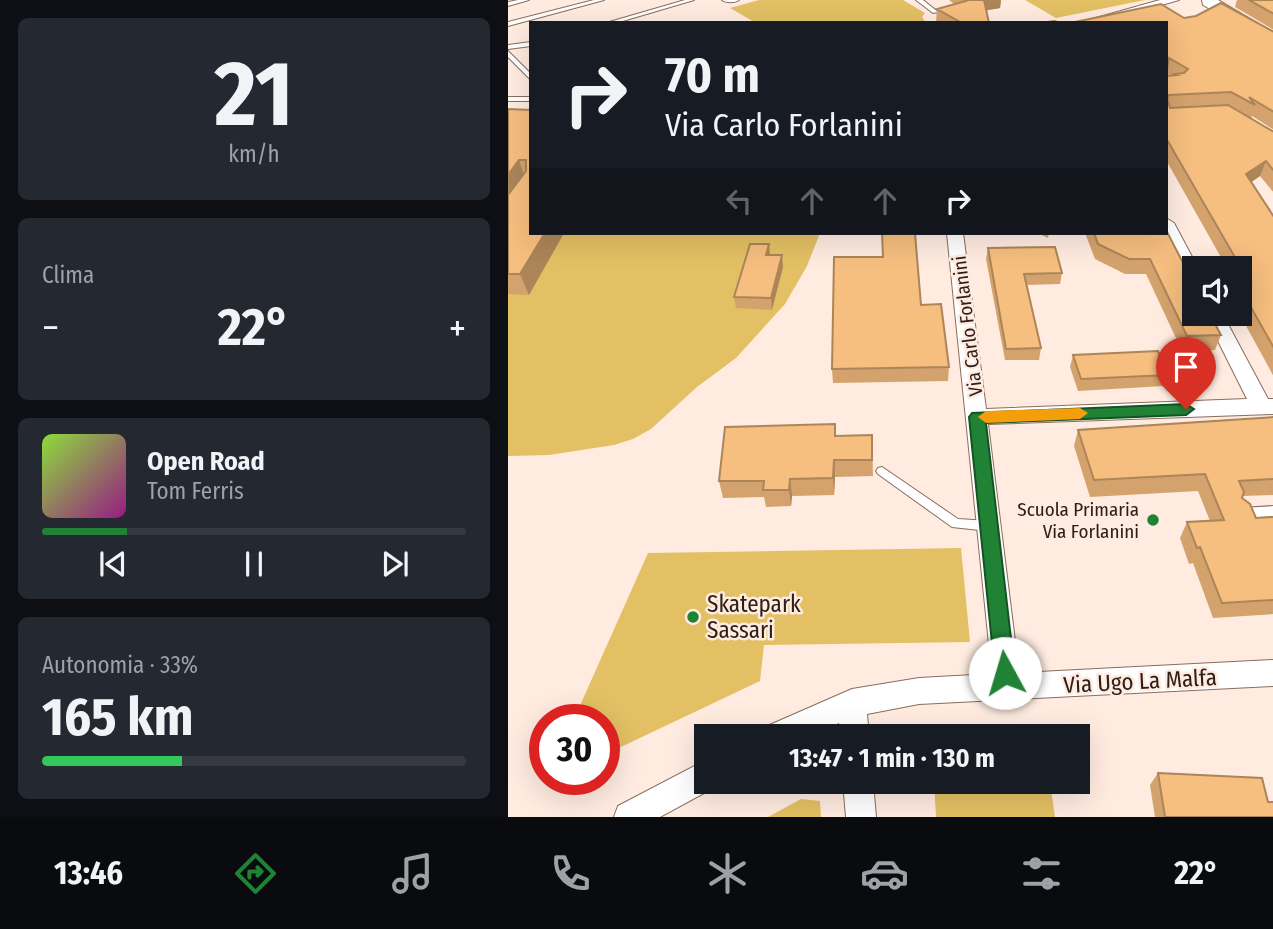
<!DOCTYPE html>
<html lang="it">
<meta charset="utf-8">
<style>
body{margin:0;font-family:"Fira Sans Condensed",sans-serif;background:#242831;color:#f1f3f6;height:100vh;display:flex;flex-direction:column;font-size:26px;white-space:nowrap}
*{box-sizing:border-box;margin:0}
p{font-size:23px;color:#9ea1a6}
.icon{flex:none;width:38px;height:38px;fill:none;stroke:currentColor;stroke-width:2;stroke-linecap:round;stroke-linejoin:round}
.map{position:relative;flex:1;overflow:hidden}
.drawer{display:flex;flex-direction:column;gap:18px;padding:18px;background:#0d0f14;width:508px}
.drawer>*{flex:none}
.hud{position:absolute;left:21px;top:21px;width:639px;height:214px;border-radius:0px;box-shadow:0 7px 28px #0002;background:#171b24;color:#f1f3f6;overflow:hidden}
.fabs{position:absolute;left:674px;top:256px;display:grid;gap:14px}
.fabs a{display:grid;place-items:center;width:70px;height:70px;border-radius:0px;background:#171b24;box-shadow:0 7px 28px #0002;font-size:35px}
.speed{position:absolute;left:21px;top:704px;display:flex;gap:14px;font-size:35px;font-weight:700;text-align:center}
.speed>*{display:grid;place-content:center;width:91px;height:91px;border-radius:50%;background:#171b24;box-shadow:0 7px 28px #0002;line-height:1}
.speed .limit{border:10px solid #d22;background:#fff;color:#111}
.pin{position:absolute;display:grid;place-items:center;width:60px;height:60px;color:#fff;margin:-72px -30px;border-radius:50% 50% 50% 0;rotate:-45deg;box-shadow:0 0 7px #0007}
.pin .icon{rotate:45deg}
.me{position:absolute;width:77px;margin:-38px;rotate:354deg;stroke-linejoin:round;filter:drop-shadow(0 0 5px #0008)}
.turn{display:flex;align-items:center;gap:24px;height:147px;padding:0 21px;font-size:32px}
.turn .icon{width:91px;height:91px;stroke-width:2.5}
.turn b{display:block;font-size:49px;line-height:60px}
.lanes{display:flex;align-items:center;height:66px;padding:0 21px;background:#0003;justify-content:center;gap:35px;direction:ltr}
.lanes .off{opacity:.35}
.big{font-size:52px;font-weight:700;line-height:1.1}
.drawer .tile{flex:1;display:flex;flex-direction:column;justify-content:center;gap:10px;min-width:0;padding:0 24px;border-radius:10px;background:#242831}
.drawer .dial{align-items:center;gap:0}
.dial b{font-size:91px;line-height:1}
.song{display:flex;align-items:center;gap:21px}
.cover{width:84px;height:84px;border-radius:10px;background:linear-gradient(135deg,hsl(90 70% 55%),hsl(310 70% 35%))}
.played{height:7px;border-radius:4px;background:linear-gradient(90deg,#208235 20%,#363941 20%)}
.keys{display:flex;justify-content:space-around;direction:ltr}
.heat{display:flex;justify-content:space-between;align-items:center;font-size:38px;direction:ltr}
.charge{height:10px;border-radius:5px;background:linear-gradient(90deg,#34c759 33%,#363941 0)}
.trip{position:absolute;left:186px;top:724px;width:396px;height:70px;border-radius:0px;background:#171b24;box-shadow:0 7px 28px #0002;font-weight:700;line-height:70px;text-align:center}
.tab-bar{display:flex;height:112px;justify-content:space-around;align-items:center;background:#090b0e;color:#9ea1a6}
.tab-bar .icon{width:49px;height:49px}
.tab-bar .on{color:#208235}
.tab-bar b{font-size:32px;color:#f1f3f6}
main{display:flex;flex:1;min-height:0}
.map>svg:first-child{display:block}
.green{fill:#e3c064}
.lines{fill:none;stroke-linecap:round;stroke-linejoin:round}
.lane-casing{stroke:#896d5d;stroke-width:2}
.street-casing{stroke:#896d5d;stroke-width:2}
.secondary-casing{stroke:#896d5d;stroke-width:2}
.lane{fill:#fff;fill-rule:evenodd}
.street{fill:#fff;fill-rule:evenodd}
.secondary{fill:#fff;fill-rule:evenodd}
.wall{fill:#d4a36d}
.shaded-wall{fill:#ac8559}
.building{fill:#f6be7f;stroke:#ac8559;stroke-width:2}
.route{fill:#208235;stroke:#155422;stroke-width:2}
.slow{fill:#f59e0b}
.poi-dot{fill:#208235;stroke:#ffebe0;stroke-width:2.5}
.labels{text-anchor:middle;stroke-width:5;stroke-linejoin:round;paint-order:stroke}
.street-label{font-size:19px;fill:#2c2019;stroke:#ffebe0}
.poi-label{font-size:19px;fill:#2c2019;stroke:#ffebe0;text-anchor:end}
.near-poi-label{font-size:23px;fill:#2c2019;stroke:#ffebe0;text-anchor:start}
.near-street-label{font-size:23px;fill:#2c2019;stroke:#ffebe0}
</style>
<main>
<section class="drawer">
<div class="tile dial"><b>21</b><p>km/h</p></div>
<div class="tile"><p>Clima</p>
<div class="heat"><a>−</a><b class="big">22°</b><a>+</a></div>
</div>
<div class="tile">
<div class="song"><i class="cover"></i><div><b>Open Road</b><p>Tom Ferris</p></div></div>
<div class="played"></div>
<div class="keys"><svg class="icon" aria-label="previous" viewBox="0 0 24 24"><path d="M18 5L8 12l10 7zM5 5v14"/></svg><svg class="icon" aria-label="pause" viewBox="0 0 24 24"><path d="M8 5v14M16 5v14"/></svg><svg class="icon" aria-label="next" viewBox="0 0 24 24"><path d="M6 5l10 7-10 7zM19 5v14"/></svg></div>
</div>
<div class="tile"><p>Autonomia · 33%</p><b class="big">165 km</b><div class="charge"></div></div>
</section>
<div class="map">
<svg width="766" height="817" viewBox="0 0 766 817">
<rect width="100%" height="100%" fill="#ffebe0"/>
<!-- green -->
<path class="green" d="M 251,0 L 395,0 L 417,13 L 414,17 L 418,23 L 248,23 L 222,8 Z
M 517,0 L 637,0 L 548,18 Z
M 56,233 L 312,233 L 299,266 L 277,304 L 228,358 L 189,387 L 143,429 L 125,439 L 106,445 L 41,455 L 0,456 L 0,294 Z
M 453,548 L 462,642 L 256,645 L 252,681 L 96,755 L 96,719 L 66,719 L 140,553 Z
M 426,782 L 542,782 L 547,817 L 428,817 Z
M 293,799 L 312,801 L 313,817 L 260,817 Z"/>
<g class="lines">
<defs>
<path id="lane" d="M 10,0 L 21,0 L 0,6 L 0,2 Z
M 86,0 L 96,0 L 0,26 L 0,22 Z
M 177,0 L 186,0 L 108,23 L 98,23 Z
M 214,0 L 231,0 C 227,3 218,3 214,0 Z
M 408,0 L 415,0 L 430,12 L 425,13 Z
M 23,42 L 23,46 L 0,49 L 0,45 Z
M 0,51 L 23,74 L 23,80 L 0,57 Z
M 0,97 L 23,97 L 23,101 L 0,101 Z
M 374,467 L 450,519 L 481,521 L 485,523 L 487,526 L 485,529 L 481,531 L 444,527 L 370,474 L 368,471 L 370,468 Z
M 766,506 L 766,516 L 734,518 L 730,516 L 728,513 L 730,510 L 734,508 Z"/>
<path id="street" d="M 652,0 L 671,0 L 591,23 L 570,23 Z
M 658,218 L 666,223 L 690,268 L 686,268 L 686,282 L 677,277 L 655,233 L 658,233 Z
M 439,233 L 455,233 L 478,409 L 739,399 L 696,313 L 714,313 L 760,399 L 766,399 L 766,414 L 480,424 L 511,673 L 766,660 L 766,686 L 411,704 L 359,714 L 361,737 L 332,737 L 331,723 L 300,737 L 253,737 L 257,727 L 344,689 L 411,678 L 484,674 Z
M 198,760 L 198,782 L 210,782 L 209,786 L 152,817 L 106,817 L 110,806 Z
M 335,782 L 365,782 L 368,817 L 338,817 Z"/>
<path id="secondary" d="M 694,0 L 710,0 L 766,33 L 766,46 L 695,5 Z"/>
</defs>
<!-- lane casing -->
<use href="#lane" class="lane-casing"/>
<!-- street casing -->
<use href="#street" class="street-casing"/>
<!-- secondary casing -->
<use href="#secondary" class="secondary-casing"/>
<!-- lane -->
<use href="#lane" class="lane"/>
<!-- street -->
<use href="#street" class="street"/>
<!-- secondary -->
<use href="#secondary" class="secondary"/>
</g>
<!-- wall -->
<path class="wall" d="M 441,0 L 493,0 L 492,8 L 478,10 L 481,23 L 429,23 L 428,22 L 429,9 L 446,4 Z
M 729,0 L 766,0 L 766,30 L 727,7 Z
M 676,18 L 766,32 L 766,130 L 744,116 L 743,119 L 766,132 L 766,193 L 752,176 L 743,182 L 766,217 L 766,377 L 731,313 L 732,313 L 732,268 L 719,268 L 658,160 L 658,76 L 664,76 L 658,73 L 658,23 Z
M 0,109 L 23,110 L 23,233 L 56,233 L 21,295 L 0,294 Z
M 529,233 L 541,233 L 540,238 Z
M 577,233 L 658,233 L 713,335 L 707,350 L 674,351 L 638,274 L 617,274 L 587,259 Z
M 261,244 L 262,255 L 275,267 L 264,310 L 228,308 L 226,297 Z
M 480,248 L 554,273 L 552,284 L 518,285 L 533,348 L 531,360 L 497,360 L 478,259 Z
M 375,257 L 413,305 L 441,367 L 440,381 L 325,383 L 324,369 Z
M 565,355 L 660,375 L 656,386 L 570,391 L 562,367 Z
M 766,417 L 766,495 L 734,496 L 734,498 L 748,518 L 766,517 L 766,614 L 705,618 L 685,563 L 681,564 L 672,538 L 679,522 L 702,521 L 690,491 L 582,497 L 566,446 L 570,430 Z
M 327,424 L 328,436 L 364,435 L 365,476 L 327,477 L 326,495 L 284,496 L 283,506 L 258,507 L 256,497 L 215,498 L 211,481 Z
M 650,773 L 760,802 L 766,817 L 647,817 L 642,785 Z"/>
<!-- shaded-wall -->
<path class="shaded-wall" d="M 476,0 L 493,0 L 492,8 L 475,11 Z
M 11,160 L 18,181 L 0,206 L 0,175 Z
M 758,161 L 752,176 L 732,190 L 738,174 Z
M 37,233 L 56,233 L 21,295 L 12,274 Z
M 261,244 L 262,256 L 258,255 Z
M 274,255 L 275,267 L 264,310 L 263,298 Z
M 326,460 L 327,477 L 326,495 L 325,478 Z
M 282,479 L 284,496 L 283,506 L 281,490 Z"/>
<!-- building -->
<path class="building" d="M 457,0 L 476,0 L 481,23 L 454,23 L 429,9 L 458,1 Z
M 741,0 L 766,0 L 766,14 Z
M 713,3 L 766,32 L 766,112 L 741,97 L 747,105 L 723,92 L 661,95 L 659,98 L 662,108 L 720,105 L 766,132 L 766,171 L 758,161 L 738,174 L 766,217 L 766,348 L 732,288 L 732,285 L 743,285 L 658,138 L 658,76 L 669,75 L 667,74 L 676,73 L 680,69 L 661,58 L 659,69 L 658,69 L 658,23 L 562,23 L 653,4 L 676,18 L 688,16 Z
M 546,21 L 553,23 L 533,23 Z
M 0,109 L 23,110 L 23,233 L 37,233 L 12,274 L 0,274 L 0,195 L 18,171 L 18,160 L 11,160 L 0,175 Z
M 658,230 L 686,284 L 686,313 L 701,313 L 713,335 L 679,336 L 642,259 L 621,259 L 590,244 L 586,233 L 658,233 Z
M 374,233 L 407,233 L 413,305 L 433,304 L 441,367 L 324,369 L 326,257 L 375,257 Z
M 242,244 L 261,244 L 258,255 L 274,255 L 263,298 L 226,297 Z
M 547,247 L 554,273 L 516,274 L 533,348 L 498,349 L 480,248 Z
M 650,351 L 660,375 L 573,379 L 565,355 Z
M 766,417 L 766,479 L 731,481 L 736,492 L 734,498 L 742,504 L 748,518 L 766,517 L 766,600 L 714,603 L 692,547 L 689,548 L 679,522 L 716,520 L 697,474 L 586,480 L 570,430 Z
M 327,424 L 327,436 L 364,435 L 364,460 L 326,460 L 325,478 L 282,479 L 281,490 L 255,490 L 256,481 L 211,481 L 217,427 Z
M 650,773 L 754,778 L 760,802 L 766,802 L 766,817 L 657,817 Z"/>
<!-- route -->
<path class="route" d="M 678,404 L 686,409 L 678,415 L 478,423 L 507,673 L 504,680 L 497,683 L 490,680 L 487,673 L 461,417 L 464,413 Z"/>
<!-- slow -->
<path class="slow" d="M 572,408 L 580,413 L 572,419 L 478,423 L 470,417 L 478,411 Z"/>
<!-- markers -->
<g class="poi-dot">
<circle cx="645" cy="520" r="7"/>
<circle cx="185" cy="617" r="7"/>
</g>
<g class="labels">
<!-- street labels -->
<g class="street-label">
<text transform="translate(459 326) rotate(-97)" y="7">Via Carlo Forlanini</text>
</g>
<!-- poi labels -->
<g class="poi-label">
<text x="631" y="516">Scuola Primaria<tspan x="631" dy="22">Via Forlanini</tspan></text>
</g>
<!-- near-poi labels -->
<g class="near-poi-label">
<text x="199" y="612">Skatepark<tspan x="199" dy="26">Sassari</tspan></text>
</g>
<!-- near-street labels -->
<g class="near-street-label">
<text transform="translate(632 681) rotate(-3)" y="8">Via Ugo La Malfa</text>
</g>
</g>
</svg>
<div class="fabs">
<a><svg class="icon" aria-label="sound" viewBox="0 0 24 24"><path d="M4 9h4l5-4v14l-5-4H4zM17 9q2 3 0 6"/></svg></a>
</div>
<div class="speed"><div class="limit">30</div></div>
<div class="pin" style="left:678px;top:409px;background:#d93025"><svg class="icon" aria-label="arrive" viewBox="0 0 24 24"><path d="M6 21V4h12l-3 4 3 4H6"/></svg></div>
<svg class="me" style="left:497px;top:673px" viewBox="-20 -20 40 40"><circle r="19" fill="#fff"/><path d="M0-13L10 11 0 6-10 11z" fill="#208235"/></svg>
<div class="trip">13:47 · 1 min · 130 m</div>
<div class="hud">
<div class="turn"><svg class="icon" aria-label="right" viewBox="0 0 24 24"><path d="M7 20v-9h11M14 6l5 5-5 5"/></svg><div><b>70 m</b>Via Carlo Forlanini</div></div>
<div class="lanes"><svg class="icon off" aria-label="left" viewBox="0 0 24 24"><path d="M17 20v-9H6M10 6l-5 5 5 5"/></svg><svg class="icon off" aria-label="ahead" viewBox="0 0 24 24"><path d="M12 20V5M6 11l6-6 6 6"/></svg><svg class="icon off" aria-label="ahead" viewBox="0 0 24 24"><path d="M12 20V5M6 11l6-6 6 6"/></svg><svg class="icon" aria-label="right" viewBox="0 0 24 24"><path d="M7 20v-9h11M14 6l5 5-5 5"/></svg></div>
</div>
</div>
</main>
<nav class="tab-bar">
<b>13:46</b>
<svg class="icon on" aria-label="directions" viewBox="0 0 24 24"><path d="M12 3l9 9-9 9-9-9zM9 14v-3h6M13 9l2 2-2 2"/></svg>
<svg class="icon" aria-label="music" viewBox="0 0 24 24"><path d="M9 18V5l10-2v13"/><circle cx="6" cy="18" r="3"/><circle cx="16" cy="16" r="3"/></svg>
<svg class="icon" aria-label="phone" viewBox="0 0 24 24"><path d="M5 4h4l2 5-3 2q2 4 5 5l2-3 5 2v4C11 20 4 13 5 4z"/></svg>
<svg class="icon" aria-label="climate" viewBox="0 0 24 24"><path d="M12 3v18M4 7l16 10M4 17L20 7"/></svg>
<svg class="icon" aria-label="car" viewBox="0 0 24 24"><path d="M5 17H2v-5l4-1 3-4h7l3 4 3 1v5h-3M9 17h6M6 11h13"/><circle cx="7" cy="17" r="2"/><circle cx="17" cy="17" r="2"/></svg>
<svg class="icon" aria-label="filters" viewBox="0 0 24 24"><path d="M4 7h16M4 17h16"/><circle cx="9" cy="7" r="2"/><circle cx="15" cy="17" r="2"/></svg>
<b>22°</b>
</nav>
